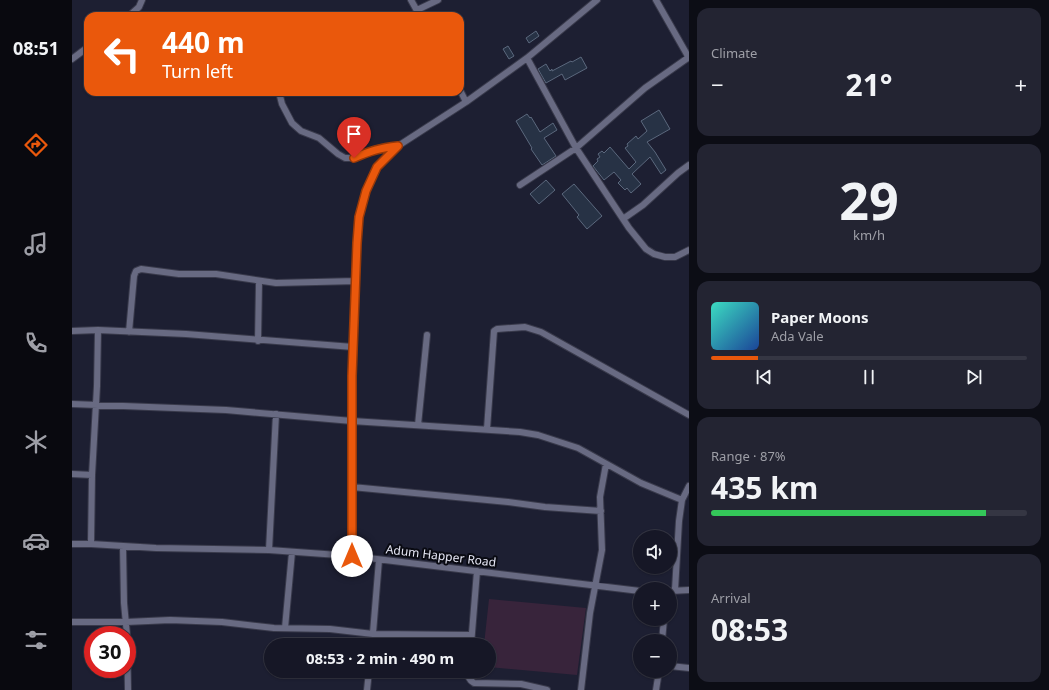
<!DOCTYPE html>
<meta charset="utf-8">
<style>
body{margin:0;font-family:"Noto Sans",sans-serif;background:#232432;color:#f1f3f6;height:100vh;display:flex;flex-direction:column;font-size:15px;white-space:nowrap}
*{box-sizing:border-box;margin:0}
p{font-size:13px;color:#9e9fa7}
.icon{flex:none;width:22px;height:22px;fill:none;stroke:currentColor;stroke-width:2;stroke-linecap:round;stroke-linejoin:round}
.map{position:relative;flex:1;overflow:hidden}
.details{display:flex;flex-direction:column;gap:8px;padding:8px;background:#0c0d15;width:360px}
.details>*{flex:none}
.top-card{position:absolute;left:12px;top:12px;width:380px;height:84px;border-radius:12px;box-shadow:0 1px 3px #0004,0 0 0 1px #353643;background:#ea580c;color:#fff;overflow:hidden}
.tools{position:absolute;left:561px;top:530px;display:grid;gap:8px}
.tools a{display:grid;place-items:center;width:44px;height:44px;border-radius:50%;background:#161726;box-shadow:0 1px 3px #0004,0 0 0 1px #353643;font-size:20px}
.speed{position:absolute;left:12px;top:626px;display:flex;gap:8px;font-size:20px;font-weight:700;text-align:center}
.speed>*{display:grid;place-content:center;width:52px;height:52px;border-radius:50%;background:#161726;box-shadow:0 1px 3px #0004,0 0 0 1px #353643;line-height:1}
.speed .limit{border:6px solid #d22;background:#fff;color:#111}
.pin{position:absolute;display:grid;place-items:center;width:34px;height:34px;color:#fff;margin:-41px -17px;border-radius:50% 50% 50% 0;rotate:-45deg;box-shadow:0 0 4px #0007}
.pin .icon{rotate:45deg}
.me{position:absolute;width:44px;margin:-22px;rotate:0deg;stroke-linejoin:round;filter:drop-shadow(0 0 3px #0008)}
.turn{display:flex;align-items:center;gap:14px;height:84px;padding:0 12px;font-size:18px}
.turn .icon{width:52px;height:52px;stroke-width:2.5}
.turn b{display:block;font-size:28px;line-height:34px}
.big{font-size:30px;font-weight:700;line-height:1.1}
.details .tile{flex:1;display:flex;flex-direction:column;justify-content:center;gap:6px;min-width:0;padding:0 14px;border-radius:12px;background:#232432}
.details .dial{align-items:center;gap:0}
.dial b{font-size:52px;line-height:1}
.song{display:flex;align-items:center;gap:12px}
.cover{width:48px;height:48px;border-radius:6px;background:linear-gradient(135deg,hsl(170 70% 55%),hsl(220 70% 35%))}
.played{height:4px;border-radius:2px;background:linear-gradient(90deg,#ea580c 15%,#353643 15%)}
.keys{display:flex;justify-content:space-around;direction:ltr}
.heat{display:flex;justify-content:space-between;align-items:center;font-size:22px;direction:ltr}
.charge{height:6px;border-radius:3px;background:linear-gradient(90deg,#34c759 87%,#353643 0)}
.trip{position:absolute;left:192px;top:638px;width:232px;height:40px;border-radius:20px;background:#161726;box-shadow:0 1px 3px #0004,0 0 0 1px #353643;font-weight:700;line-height:40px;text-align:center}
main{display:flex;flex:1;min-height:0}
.tabs{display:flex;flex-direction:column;width:72px;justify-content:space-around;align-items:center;background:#09090f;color:#9e9fa7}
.tabs .icon{width:28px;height:28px}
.tabs .on{color:#ea580c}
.tabs b{font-size:18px;color:#f1f3f6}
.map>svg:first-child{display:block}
.green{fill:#38243b}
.building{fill:#273245;stroke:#5b687d}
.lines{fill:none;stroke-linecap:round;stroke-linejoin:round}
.street-casing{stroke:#393a4b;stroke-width:8}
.street{stroke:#686a82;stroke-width:6}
.route-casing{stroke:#983908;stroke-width:10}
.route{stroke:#ea580c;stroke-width:7}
.labels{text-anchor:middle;stroke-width:4;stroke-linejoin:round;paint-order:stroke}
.street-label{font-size:12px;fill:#e8e9f7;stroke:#090a12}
</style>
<main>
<nav class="tabs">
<b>08:51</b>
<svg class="icon on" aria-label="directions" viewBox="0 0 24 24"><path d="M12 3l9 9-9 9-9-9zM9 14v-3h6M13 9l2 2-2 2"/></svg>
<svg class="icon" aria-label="music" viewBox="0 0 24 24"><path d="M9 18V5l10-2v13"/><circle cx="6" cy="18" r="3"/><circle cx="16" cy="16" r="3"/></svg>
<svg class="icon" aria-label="phone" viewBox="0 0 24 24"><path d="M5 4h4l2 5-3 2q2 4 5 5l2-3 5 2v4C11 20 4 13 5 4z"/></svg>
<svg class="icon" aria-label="climate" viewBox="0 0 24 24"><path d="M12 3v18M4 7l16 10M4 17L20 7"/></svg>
<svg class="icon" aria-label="car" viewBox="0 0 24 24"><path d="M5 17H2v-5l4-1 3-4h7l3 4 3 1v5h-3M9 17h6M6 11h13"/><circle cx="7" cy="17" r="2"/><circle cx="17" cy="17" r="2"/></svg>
<svg class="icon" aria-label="filters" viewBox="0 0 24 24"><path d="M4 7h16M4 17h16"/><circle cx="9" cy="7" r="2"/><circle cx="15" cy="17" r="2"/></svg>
</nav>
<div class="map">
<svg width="617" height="690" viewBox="0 0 617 690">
<rect width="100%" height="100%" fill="#1d1f32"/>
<!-- green -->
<path class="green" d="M 417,599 L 514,608 L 505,675 L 417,667 L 417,645 L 412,645 Z"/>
<!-- building -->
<path class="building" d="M 464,31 L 467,36 L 457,43 L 454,38 Z
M 436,46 L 442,56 L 437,59 L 431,49 Z
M 509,57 L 515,68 L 493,80 L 490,74 L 474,83 L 466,69 L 474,64 L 478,71 L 480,69 L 480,71 L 499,61 L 500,62 Z
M 587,110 L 598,129 L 575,142 L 583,152 L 594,170 L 589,174 L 578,157 L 560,174 L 569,184 L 559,193 L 555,188 L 553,190 L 546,183 L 549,180 L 542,172 L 532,180 L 521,166 L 526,161 L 525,159 L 528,157 L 526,154 L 530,151 L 532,153 L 538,147 L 557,169 L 564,162 L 553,148 L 556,146 L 555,144 L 564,136 L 566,139 L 575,131 L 569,121 Z
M 455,114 L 458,118 L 459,117 L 468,132 L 481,123 L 485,130 L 472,138 L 484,156 L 470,165 L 459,149 L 460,148 L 444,121 Z
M 474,180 L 483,190 L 467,204 L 458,194 Z
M 502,184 L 530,216 L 515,229 L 505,217 L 507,215 L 490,194 Z"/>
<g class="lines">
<defs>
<path id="street" d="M 339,0 L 348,16
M 584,0 L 617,58
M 345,10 L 366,0
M 57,16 L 67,7 L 70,0
M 455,58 L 504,148 L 557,228 L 574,249 L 582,254 L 593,257 L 603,257 L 617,250
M 0,59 L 16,47
M 388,90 L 394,102
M 207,92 L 210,104 L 220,123 L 229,131 L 247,138 L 266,154 L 273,158 L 282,158 L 308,148 L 326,146
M 448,185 L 504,148 L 573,88 L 617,57
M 551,219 L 571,205 L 606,173 L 617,165
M 0,331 L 26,330 L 114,334 L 281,347
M 57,332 L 62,276 L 64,271 L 69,269 L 107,274 L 144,274 L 204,283 L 284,281
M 186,341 L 187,282
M 0,404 L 154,410 L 280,421 L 448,432 L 466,435 L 506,448 L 569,483 L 610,500
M 346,425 L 355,335
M 415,429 L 422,331 L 425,329 L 453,327 L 469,332 L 617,415
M 0,474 L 20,475
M 280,487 L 436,502 L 473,507 L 529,511
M 0,544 L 19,544 L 84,548 L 197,550 L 280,556 L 568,591
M 19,544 L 20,475 L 25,386 L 26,330
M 51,547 L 52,603 L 55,635
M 197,550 L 204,414
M 280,556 L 280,376 L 285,243 L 287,217 L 294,191 L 305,167 L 326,146 L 394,102 L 455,58 L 525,0
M 603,590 L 607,521 L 610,500 L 617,486
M 598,591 L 617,590
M 0,622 L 54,622 L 98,620 L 150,622 L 202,628 L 258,629 L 301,634 L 399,635
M 213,628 L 220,552
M 55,635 L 56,690
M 590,641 L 592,619
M 300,645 L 307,560
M 399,645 L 405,571
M 598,666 L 617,668
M 396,671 C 396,677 397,680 402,683 L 449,684 L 475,690
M 295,690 L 297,671
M 509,690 L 518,613 L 530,550 L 528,497 L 534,464
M 584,690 L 587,671"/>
</defs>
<!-- street casing -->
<use href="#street" class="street-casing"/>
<!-- street -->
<use href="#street" class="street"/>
</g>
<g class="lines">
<defs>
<path id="route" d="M 280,556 L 280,376 L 285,243 L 287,217 L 294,191 L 305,167 L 326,146 C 308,148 298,151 282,158"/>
</defs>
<!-- route casing -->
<use href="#route" class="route-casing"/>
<!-- route -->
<use href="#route" class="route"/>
</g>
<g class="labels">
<!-- street labels -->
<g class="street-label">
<text transform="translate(369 556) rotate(7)" y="4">Adum Happer Road</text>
</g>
</g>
</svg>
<div class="tools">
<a><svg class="icon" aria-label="sound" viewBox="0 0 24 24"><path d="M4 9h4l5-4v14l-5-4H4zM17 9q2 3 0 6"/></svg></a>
<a>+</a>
<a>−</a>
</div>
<div class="speed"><div class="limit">30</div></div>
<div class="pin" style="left:282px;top:158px;background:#d93025"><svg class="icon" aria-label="arrive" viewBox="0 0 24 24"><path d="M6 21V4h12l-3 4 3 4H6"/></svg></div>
<svg class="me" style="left:280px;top:556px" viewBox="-20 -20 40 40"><circle r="19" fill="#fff"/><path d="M0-13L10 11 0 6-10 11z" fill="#ea580c"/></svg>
<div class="trip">08:53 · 2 min · 490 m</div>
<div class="top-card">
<div class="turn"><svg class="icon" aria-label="left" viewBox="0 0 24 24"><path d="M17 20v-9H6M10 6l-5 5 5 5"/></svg><div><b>440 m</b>Turn left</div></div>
</div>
</div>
<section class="details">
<div class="tile"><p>Climate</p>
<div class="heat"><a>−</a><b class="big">21°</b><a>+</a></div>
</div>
<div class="tile dial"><b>29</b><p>km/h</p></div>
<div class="tile">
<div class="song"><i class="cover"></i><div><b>Paper Moons</b><p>Ada Vale</p></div></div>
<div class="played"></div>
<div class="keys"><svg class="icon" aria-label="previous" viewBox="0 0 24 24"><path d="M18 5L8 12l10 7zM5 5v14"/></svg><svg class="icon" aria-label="pause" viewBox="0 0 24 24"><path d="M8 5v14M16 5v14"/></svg><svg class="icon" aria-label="next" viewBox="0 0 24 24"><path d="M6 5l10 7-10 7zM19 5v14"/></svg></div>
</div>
<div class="tile"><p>Range · 87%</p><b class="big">435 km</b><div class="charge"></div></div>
<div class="tile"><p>Arrival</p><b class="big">08:53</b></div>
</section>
</main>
